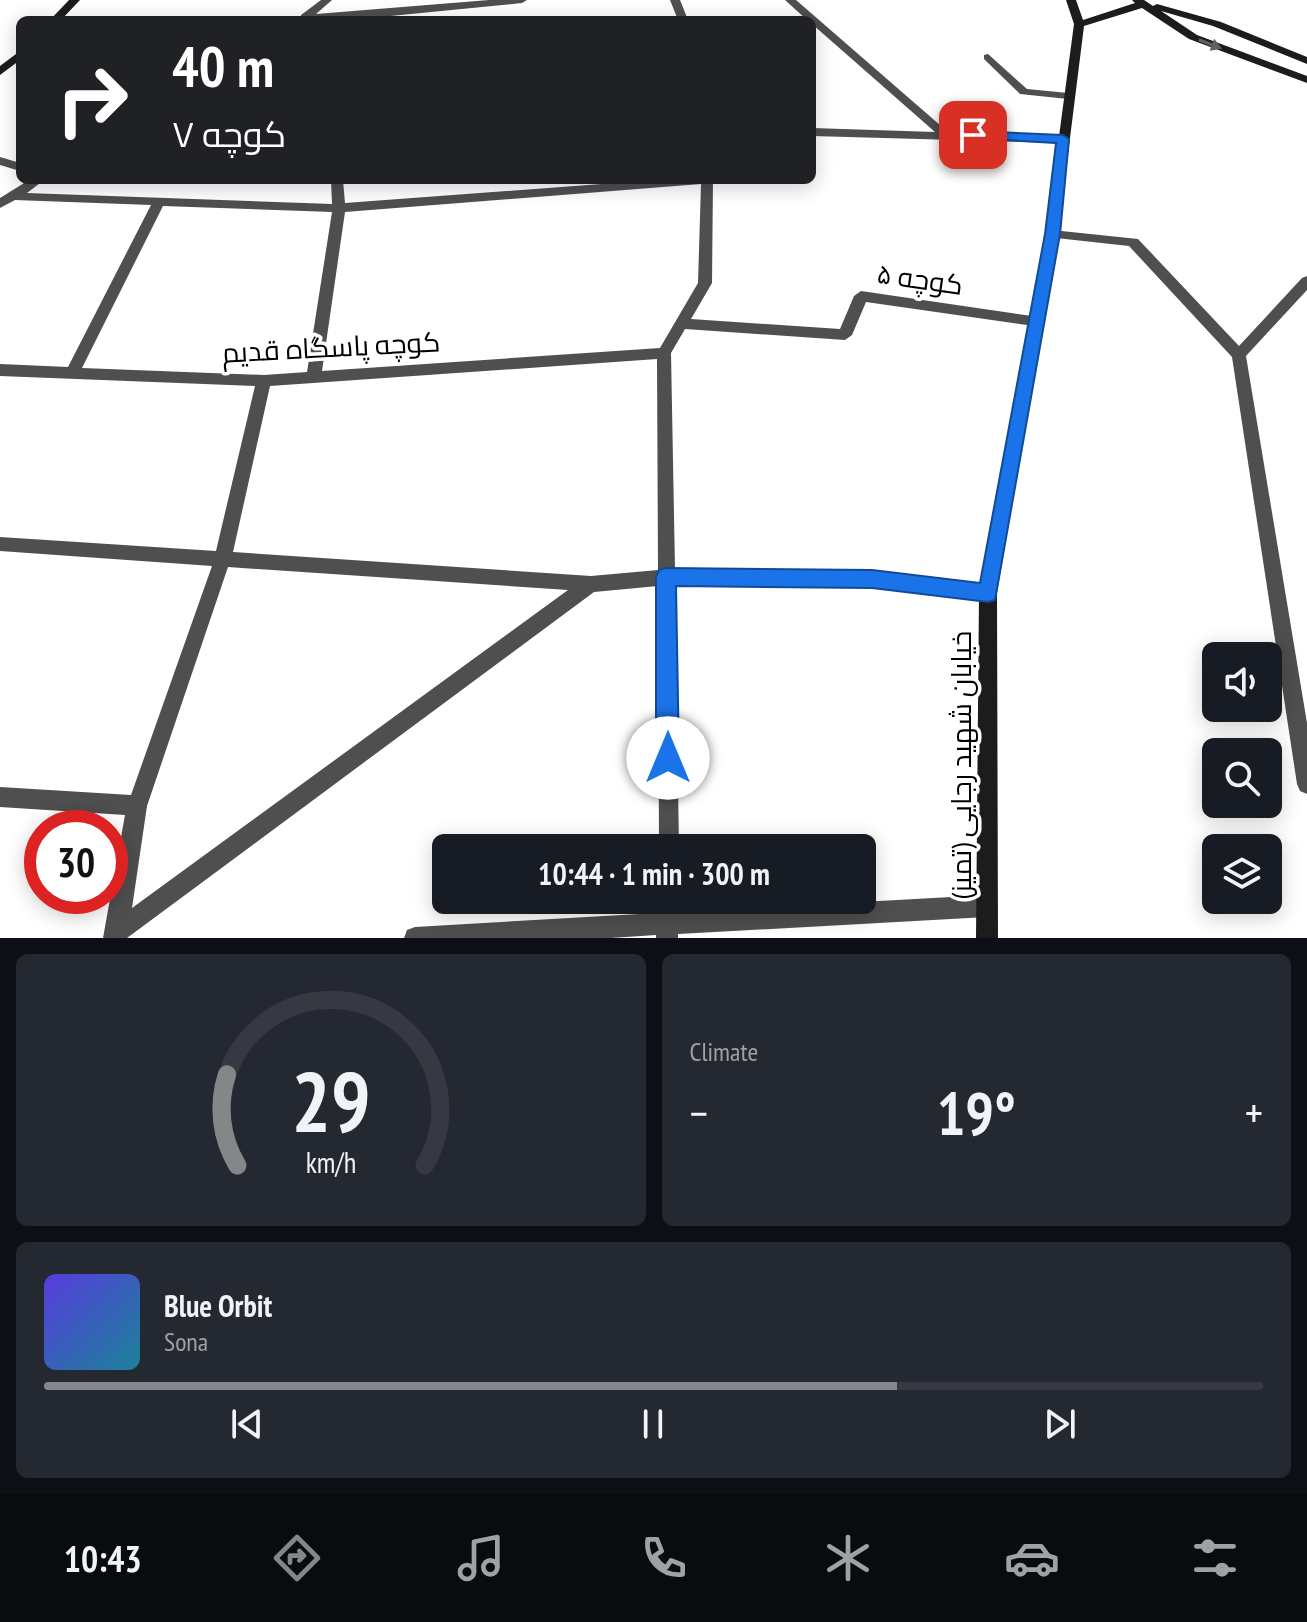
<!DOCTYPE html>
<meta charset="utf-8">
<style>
body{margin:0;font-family:"PT Sans Narrow",Cairo,sans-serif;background:#242831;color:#f1f3f6;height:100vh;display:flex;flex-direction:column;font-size:30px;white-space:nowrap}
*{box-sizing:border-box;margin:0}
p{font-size:26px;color:#9ea1a6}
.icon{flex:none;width:44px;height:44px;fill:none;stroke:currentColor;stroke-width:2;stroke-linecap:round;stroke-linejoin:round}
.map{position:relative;height:938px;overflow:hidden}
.side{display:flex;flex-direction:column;gap:16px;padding:16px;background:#0d0f14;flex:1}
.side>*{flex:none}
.top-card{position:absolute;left:16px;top:16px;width:800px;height:168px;border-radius:12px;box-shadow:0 4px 20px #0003;background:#202124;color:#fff;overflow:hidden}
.fabs{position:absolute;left:1202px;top:642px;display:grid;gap:16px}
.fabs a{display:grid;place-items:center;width:80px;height:80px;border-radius:12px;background:#171b24;box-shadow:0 4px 20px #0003;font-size:40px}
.speed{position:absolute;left:24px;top:810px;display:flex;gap:16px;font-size:40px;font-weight:700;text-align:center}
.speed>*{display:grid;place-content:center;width:104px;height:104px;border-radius:50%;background:#171b24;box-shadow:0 4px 20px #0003;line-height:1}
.speed .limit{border:12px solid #d22;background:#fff;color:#111}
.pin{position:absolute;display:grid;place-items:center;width:68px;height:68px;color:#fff;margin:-34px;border-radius:16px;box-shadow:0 4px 12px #0006}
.me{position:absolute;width:88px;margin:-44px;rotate:0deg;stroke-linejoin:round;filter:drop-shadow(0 0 6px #0008)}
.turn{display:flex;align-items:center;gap:28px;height:168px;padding:0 24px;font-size:36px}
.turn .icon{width:104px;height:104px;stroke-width:2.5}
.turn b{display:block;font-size:56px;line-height:68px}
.big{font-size:60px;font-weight:600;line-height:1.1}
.side .widget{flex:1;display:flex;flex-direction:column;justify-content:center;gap:12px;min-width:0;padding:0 28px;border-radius:12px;background:#242831}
.side .dial{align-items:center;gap:0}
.dial svg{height:208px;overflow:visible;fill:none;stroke:#363941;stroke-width:7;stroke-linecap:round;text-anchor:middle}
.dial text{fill:#f1f3f6;stroke:none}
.song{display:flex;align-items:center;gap:24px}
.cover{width:96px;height:96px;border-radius:12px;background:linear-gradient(135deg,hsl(250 70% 55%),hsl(190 70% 35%))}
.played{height:8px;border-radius:4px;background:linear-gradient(90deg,#858687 70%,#363941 70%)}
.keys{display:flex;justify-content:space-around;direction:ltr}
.heat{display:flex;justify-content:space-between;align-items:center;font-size:44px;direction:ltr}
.side .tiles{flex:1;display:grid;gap:16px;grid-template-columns:1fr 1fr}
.widget:last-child{grid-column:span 2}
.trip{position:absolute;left:432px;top:834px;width:444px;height:80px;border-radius:12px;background:#171b24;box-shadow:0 4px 20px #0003;font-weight:600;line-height:80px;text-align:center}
.tabs{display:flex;height:128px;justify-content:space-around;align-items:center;background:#090b0e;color:#9ea1a6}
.tabs .icon{width:56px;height:56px}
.tabs .current{color:#858687}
.tabs b{font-size:36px;color:#f1f3f6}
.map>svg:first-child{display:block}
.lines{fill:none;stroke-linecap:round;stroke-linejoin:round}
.street{fill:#4f4f4f;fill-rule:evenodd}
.secondary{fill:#1c1c1c;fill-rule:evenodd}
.oneway{fill:#606060}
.route{fill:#1a73e8;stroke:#114b97;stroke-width:2}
.labels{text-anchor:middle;stroke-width:7;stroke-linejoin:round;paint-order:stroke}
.street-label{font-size:28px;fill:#000;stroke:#fff}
</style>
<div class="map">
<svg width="1307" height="938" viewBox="0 0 1307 938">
<rect width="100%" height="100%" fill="#fff"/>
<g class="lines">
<!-- street -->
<path class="street" d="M 321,0 L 332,0 L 316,14 L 489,0 L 527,0 L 522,3 L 350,20 L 301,19 L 301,15 Z
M 670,0 L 680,0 L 688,20 L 678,20 Z
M 785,0 L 796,0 L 948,132 L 1063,135 L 1069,139 L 1063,143 L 812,136 L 812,128 L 935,132 L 812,24 L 812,20 L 807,20 Z
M 988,54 L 1027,89 L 1068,93 L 1074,96 L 1068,99 L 1020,94 L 984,59 L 984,55 Z
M 0,157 L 20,163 L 20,171 L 0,165 Z
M 29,180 L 44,180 L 27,193 L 332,204 L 331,180 L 343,180 L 345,203 L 655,180 L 713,180 L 712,283 L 691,319 L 840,329 L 854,296 L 861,291 L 1039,317 L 1041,321 L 1034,326 L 866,302 L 852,335 L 845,340 L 685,329 L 671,353 L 675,569 L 872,571 L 988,585 L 994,587 L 997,593 L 994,599 L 988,601 L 872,587 L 675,585 L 679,848 L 659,848 L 658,586 L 594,592 L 127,938 L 103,938 L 125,815 L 0,807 L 0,787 L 131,795 L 212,566 L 0,551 L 0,537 L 216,551 L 255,386 L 0,376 L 0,364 L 68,367 L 151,205 L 15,200 L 0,208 L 0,198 ZM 701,184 L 698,283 L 660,348 L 322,371 L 345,212 ZM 163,206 L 332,212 L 307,372 L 264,375 L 82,368 ZM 657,359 L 658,570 L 591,576 L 233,552 L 270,386 ZM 228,567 L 568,590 L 132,908 L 147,806 Z
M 1052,230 L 1138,239 L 1239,346 L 1302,278 L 1307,276 L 1307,290 L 1246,356 L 1307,723 L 1307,794 L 1300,791 L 1297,784 L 1232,357 L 1129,246 L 1047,237 L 1047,231 Z
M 987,895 L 995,898 L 998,906 L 995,914 L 987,917 L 678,934 L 678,938 L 656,938 L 656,935 L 611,938 L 404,938 L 407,930 L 415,927 L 657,913 L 658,900 L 680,900 L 679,912 Z"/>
<!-- secondary -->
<path class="secondary" d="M 69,0 L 80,0 L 61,20 L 50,20 Z
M 1066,0 L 1076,0 L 1083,20 L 1135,3 L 1132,0 L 1144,0 L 1153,6 L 1157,4 L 1221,22 L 1307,57 L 1307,64 L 1213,26 L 1161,11 L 1197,35 L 1307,76 L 1307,83 L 1189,39 L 1142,8 L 1084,26 L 1058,234 L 997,593 L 998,938 L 976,938 L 979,593 L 1046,234 L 1074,24 Z
M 20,51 L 20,60 L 0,75 L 0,66 Z"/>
</g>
<!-- one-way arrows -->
<defs><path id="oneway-solid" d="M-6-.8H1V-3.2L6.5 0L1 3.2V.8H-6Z" transform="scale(2)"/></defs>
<use class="oneway" href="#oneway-solid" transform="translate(1210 44) rotate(21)"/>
<!-- route -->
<path class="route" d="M 973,131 L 1063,135 L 1069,139 L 1060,234 L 995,600 L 988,602 L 872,588 L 676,586 L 679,758 L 676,766 L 668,769 L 660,766 L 656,758 L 656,577 L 659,570 L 666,568 L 872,570 L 980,583 L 1045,234 L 1056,143 L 969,138 L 967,135 Z"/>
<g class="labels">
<!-- street labels -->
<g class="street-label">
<text transform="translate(920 279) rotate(8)" y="10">کوچه ۵</text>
<text transform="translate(331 347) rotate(-3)" y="10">کوچه پاسگاه قدیم</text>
<text transform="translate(961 765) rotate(-90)" y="10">خیابان شهید رجایی (تمیز)</text>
</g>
</g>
</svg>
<div class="fabs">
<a><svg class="icon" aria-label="sound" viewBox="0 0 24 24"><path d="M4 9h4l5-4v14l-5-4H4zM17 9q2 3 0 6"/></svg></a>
<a><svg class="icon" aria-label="search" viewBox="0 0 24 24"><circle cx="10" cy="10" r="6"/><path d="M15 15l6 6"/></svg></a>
<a><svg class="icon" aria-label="layers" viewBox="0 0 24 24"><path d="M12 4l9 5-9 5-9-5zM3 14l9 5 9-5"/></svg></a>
</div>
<div class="speed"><div class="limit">30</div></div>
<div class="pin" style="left:973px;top:135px;background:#d93025"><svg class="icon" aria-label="arrive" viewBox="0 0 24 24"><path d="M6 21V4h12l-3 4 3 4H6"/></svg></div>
<svg class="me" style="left:668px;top:758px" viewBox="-20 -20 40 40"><circle r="19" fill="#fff"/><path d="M0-13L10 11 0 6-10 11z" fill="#1a73e8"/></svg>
<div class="trip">10:44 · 1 min · 300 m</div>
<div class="top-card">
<div class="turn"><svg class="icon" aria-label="right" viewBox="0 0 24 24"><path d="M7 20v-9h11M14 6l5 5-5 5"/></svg><div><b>40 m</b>کوچه ۷</div></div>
</div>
</div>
<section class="side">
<div class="tiles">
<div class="widget dial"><svg viewBox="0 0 100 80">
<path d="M14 69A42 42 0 1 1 86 69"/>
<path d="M14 69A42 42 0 0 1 10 34" stroke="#858687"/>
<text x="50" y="56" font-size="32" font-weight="700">29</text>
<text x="50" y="72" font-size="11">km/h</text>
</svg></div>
<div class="widget"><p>Climate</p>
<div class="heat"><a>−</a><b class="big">19°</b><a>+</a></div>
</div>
<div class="widget">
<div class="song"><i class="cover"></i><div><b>Blue Orbit</b><p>Sona</p></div></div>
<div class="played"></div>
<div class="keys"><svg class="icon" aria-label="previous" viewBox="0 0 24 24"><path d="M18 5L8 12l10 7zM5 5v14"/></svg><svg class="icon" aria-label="pause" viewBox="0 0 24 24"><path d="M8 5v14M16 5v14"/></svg><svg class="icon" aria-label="next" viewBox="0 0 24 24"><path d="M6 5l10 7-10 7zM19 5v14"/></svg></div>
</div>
</div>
</section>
<nav class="tabs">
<b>10:43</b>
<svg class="icon current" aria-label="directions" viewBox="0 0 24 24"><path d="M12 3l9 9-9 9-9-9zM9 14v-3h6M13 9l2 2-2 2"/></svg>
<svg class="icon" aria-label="music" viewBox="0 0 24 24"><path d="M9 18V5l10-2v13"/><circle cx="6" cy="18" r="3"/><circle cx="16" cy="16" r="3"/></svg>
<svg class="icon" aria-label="phone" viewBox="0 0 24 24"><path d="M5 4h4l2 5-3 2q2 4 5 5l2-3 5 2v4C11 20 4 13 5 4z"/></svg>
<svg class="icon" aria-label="climate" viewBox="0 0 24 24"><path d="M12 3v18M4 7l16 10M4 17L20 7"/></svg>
<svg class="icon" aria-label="car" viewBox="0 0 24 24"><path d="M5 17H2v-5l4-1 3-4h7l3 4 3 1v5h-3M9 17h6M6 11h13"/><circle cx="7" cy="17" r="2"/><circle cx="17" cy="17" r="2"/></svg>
<svg class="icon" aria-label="filters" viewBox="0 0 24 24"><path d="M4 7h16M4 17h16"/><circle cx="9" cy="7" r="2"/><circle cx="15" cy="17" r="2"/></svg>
</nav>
